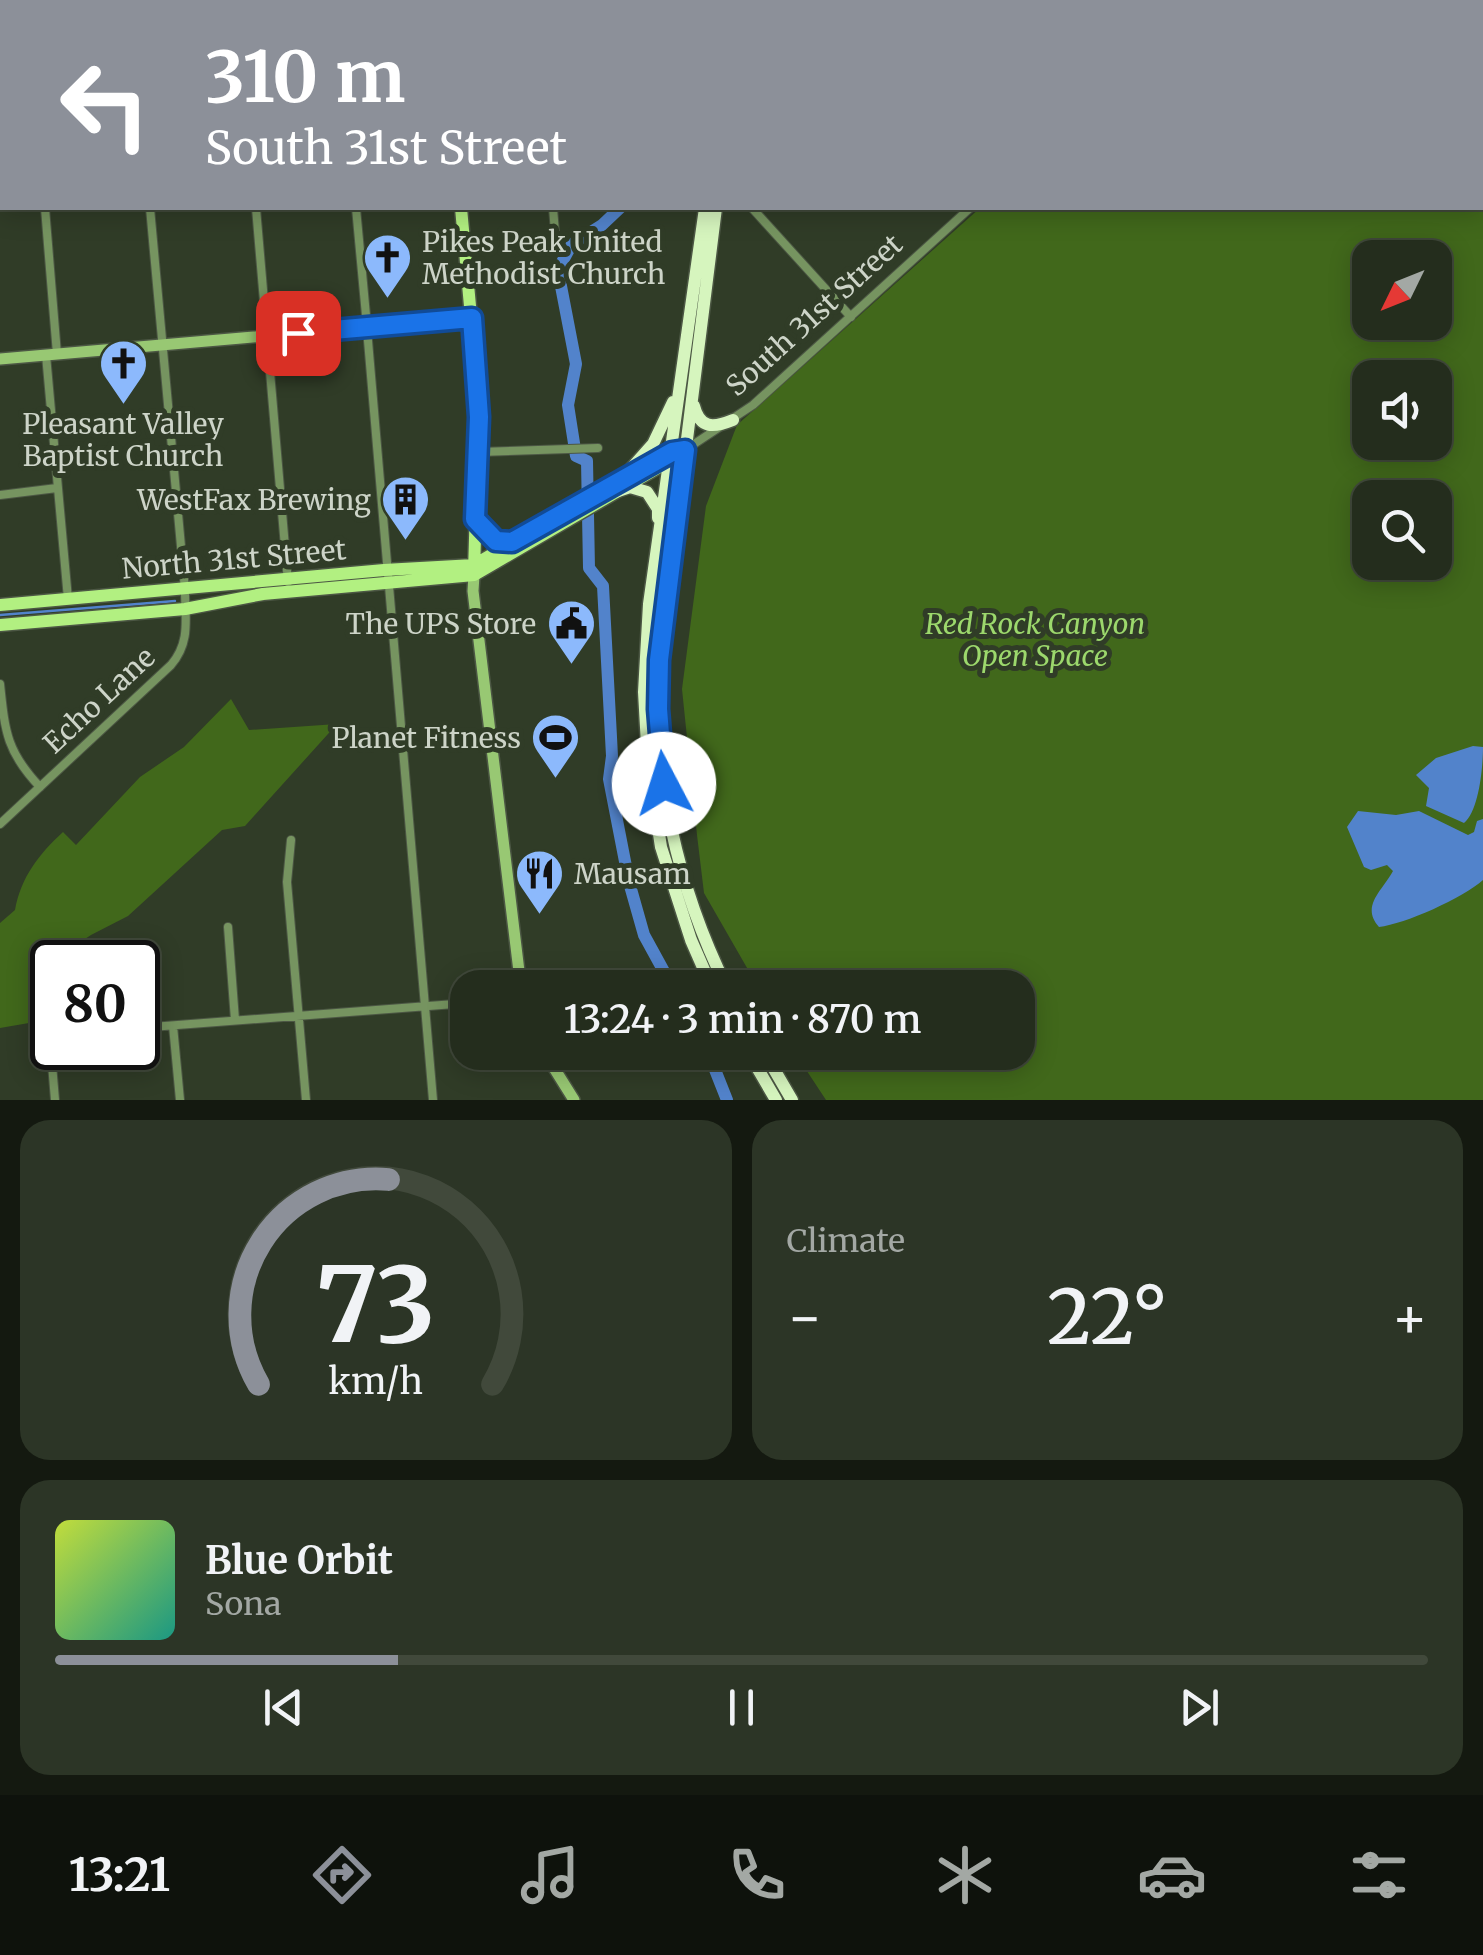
<!DOCTYPE html>
<meta charset="utf-8">
<style>
body{margin:0;font-family:Merriweather,serif;background:#2c3526;color:#f1f3f6;height:100vh;display:flex;flex-direction:column;font-size:38px;white-space:nowrap}
*{box-sizing:border-box;margin:0}
p{font-size:32px;color:#a3a8a4}
.icon{flex:none;width:55px;height:55px;fill:none;stroke:currentColor;stroke-width:2;stroke-linecap:round;stroke-linejoin:round}
.map{position:relative;height:1100px;overflow:hidden}
.panel{display:flex;flex-direction:column;gap:20px;padding:20px;background:#141910;flex:1}
.panel>*{flex:none}
.banner{position:absolute;left:0px;top:0px;width:1485px;height:210px;box-shadow:0 5px 25px #0003,0 0 0 2px #41493b;background:#8c9099;color:#fff;overflow:hidden}
.needle{width:65px;rotate:227deg}
.buttons{position:absolute;left:1352px;top:240px;display:grid;gap:20px}
.buttons a{display:grid;place-items:center;width:100px;height:100px;border-radius:20px;background:#242d1d;box-shadow:0 5px 25px #0003,0 0 0 2px #41493b;font-size:50px}
.speed{position:absolute;left:30px;top:940px;display:flex;gap:20px;font-size:50px;font-weight:700;text-align:center}
.speed>*{display:grid;place-content:center;width:130px;height:130px;border-radius:50%;background:#242d1d;box-shadow:0 5px 25px #0003,0 0 0 2px #41493b;line-height:1}
.speed .limit{border:5px solid #111;border-radius:15px;background:#fff;color:#111}
.pin{position:absolute;display:grid;place-items:center;width:85px;height:85px;color:#fff;margin:-42px;border-radius:20px;box-shadow:0 5px 15px #0006}
.me{position:absolute;width:110px;margin:-55px;rotate:355deg;stroke-linejoin:round;filter:drop-shadow(0 0 8px #0008)}
.turn{display:flex;align-items:center;gap:35px;height:210px;padding:0 40px;font-size:45px}
.turn .icon{width:130px;height:130px;stroke-width:2.5}
.turn b{display:block;font-size:70px;line-height:85px}
.big{font-size:75px;font-weight:600;line-height:1.1}
.panel .widget{flex:1;display:flex;flex-direction:column;justify-content:center;gap:15px;min-width:0;padding:0 35px;border-radius:30px;background:#2c3526}
.panel .dial{align-items:center;gap:0}
.dial svg{height:260px;overflow:visible;fill:none;stroke:#41493b;stroke-width:7;stroke-linecap:round;text-anchor:middle}
.dial text{fill:#f1f3f6;stroke:none}
.song{display:flex;align-items:center;gap:30px}
.cover{width:120px;height:120px;border-radius:15px;background:linear-gradient(135deg,hsl(70 70% 55%),hsl(170 70% 35%))}
.played{height:10px;border-radius:5px;background:linear-gradient(90deg,#8c9099 25%,#41493b 25%)}
.keys{display:flex;justify-content:space-around;direction:ltr}
.heat{display:flex;justify-content:space-between;align-items:center;font-size:55px;direction:ltr}
.panel .tiles{flex:1;display:grid;gap:20px;grid-template-columns:1fr 1fr}
.widget:last-child{grid-column:span 2}
.trip{position:absolute;left:450px;top:970px;width:585px;height:100px;border-radius:30px;background:#242d1d;box-shadow:0 5px 25px #0003,0 0 0 2px #41493b;font-weight:600;line-height:100px;text-align:center}
.tab-bar{display:flex;height:160px;justify-content:space-around;align-items:center;background:#0e120c;color:#a3a8a4}
.tab-bar .icon{width:70px;height:70px}
.tab-bar .current{color:#8c9099}
.tab-bar b{font-size:45px;color:#f1f3f6}
.map>svg:first-child{display:block}
.green{fill:#41681b;fill-rule:evenodd}
.water{fill:#5283cb}
.lines{fill:none;stroke-linecap:round;stroke-linejoin:round}
.stream{stroke:#5283cb;stroke-width:2.5}
.river{stroke:#5283cb;stroke-width:12}
.minor-casing{stroke:#4c5744;stroke-width:10}
.secondary-casing{stroke:#4c5744;stroke-width:14}
.primary-casing{stroke:#4c5744;stroke-width:15}
.trunk-casing{stroke:#4c5744;stroke-width:15}
.minor{stroke:#769460;stroke-width:8}
.secondary{stroke:#98c873;stroke-width:11}
.primary{stroke:#b2f081;stroke-width:12}
.trunk{stroke:#d6f5be;stroke-width:12}
.route-casing{stroke:#114b97;stroke-width:25}
.route{stroke:#1a73e8;stroke-width:18}
.labels{text-anchor:middle;stroke-width:10;stroke-linejoin:round;paint-order:stroke}
.poi-label{font-size:28px;fill:#cdd4c8;stroke:#303c27;text-anchor:end}
.street-label{font-size:28px;fill:#cdd4c8;stroke:#303c27}
.park-label{font-size:28px;font-style:italic;fill:#9cd86c;stroke:#303c27}
</style>
<div class="map">
<svg width="1483" height="1100" viewBox="0 0 1483 1100">
<rect width="100%" height="100%" fill="#303c27"/>
<!-- green -->
<path class="green" d="M 1396,0 L 1483,0 L 1483,1100 L 826,1100 L 795,1053 L 1018,1052 L 1018,988 L 758,987 L 704,893 L 697,835 L 682,689 L 706,506 L 737,425 L 980,208 L 1482,208 L 1482,2 L 1391,2 ZM 1370,258 L 1435,258 L 1435,322 L 1370,322 ZM 1370,378 L 1435,378 L 1435,442 L 1370,442 ZM 1370,498 L 1435,498 L 1435,562 L 1370,562 Z
M 231,699 L 249,730 L 337,724 L 245,826 L 222,830 L 128,916 L 91,935 L 59,956 L 60,962 L 52,962 L 52,1019 L 0,1028 L 0,923 L 15,910 C 21,877 39,854 63,832 L 76,845 L 140,777 L 184,747 Z"/>
<!-- water -->
<path class="water" d="M 1473,746 L 1483,747 C 1483,767 1479,811 1464,823 L 1426,806 L 1429,788 L 1416,775 L 1436,758 Z
M 1358,811 L 1396,815 L 1419,811 L 1468,835 L 1474,832 L 1477,821 L 1483,819 L 1483,880 C 1463,898 1405,924 1379,927 C 1360,906 1383,890 1393,871 L 1387,865 L 1371,870 L 1364,867 L 1347,827 Z"/>
<g class="lines">
<!-- stream -->
<path class="stream" d="M 0,615 L 175,601"/>
<!-- river -->
<path class="river" d="M 670,0 L 672,2
M 620,208 L 602,225 L 572,244 L 561,264 L 560,281 L 576,364 L 568,405 L 576,456 L 587,461 L 589,568 L 603,586 L 612,756 L 609,779 L 629,882 L 644,935 L 673,988
M 708,1052 L 727,1100"/>
<defs>
<path id="minor" d="M 28,0 L 28,2
M 133,0 L 133,2
M 237,0 L 238,2
M 338,0 L 338,2
M 1168,0 L 1168,2
M 919,2 L 920,0
M 0,180 L 2,180
M 45,208 L 57,354
M 256,208 L 288,582
M 356,208 L 367,326
M 553,208 L 555,232
M 752,208 L 851,317
M 367,329 L 433,1100
M 46,355 L 68,599
M 685,450 L 753,405 L 970,208
M 479,452 L 598,448
M 0,495 L 57,488
M 0,684 C 5,731 6,751 40,787
M 0,824 L 171,665 C 191,642 185,618 185,590 L 150,208
M 291,840 L 287,882 L 306,1100
M 228,927 L 235,1020
M 173,1026 L 180,1100
M 138,1028 L 468,1003
M 52,1036 L 50,1040 L 55,1100"/>
<path id="secondary" d="M 0,359 L 472,318
M 474,575 L 473,591 L 521,988
M 544,1052 L 574,1100"/>
<path id="primary" d="M 443,0 L 443,2
M 461,208 L 479,404 L 474,572
M 475,519 C 486,533 492,541 510,542
M 0,605 L 384,570 L 474,565 L 553,519
M 0,625 L 185,609 L 263,594 L 474,575 L 673,459"/>
<path id="trunk" d="M 728,2 L 728,0
M 741,2 L 741,0
M 705,208 L 649,604 L 644,692 L 648,763 L 661,847 L 691,940 L 712,988
M 716,208 C 704,309 690,410 678,511 C 672,561 662,611 659,662 C 652,775 677,887 727,988
M 694,406 C 700,429 713,428 733,420
M 621,480 L 653,444 L 673,402
M 615,492 L 630,487 L 647,492 L 658,509 L 658,518
M 748,1052 L 776,1100
M 764,1052 L 792,1100"/>
</defs>
<!-- minor casing -->
<use href="#minor" class="minor-casing"/>
<!-- secondary casing -->
<use href="#secondary" class="secondary-casing"/>
<!-- primary casing -->
<use href="#primary" class="primary-casing"/>
<!-- trunk casing -->
<use href="#trunk" class="trunk-casing"/>
<!-- minor -->
<use href="#minor" class="minor"/>
<!-- secondary -->
<use href="#secondary" class="secondary"/>
<!-- primary -->
<use href="#primary" class="primary"/>
<!-- trunk -->
<use href="#trunk" class="trunk"/>
</g>
<g class="lines">
<defs>
<path id="route" d="M 298,333 L 472,318 L 479,417 L 475,519 L 496,541 L 512,542 L 672,452 L 685,450 L 659,660 L 658,709 L 664,784"/>
</defs>
<!-- route casing -->
<use href="#route" class="route-casing"/>
<!-- route -->
<use href="#route" class="route"/>
</g>
<!-- icons -->
<defs>
<symbol id="church-pin" viewBox="-11 -11 22 30"><path d="M0 17L-7.5 6A9.5 9.5 0 1 1 7.5 6Z" fill="#8cb9fc" stroke="#303c27"/><path d="M-1.2-6h2.4v3.5h3.3v2.4h-3.3V6h-2.4V-.1h-3.3v-2.4h3.3Z" fill="#111"/></symbol>
<symbol id="building-pin" viewBox="-11 -11 22 30"><path d="M0 17L-7.5 6A9.5 9.5 0 1 1 7.5 6Z" fill="#8cb9fc" stroke="#303c27"/><path d="M-4-6H4V6H1V3H-1V6H-4ZM-2.5-4.3h1.7v1.8h-1.7ZM.8-4.3h1.7v1.8H.8ZM-2.5-1h1.7V.8h-1.7ZM.8-1h1.7V.8H.8Z" fill="#111"/></symbol>
<symbol id="civic-pin" viewBox="-11 -11 22 30"><path d="M0 17L-7.5 6A9.5 9.5 0 1 1 7.5 6Z" fill="#8cb9fc" stroke="#303c27"/><path d="M-.6-6.5H3V-4.5H.6V-3L4-1V1h2V6H-6V1h2V-1L-.6-3ZM-1.2 2.5V6h2.4V2.5Z" fill="#111"/></symbol>
<symbol id="stadium-pin" viewBox="-11 -11 22 30"><path d="M0 17L-7.5 6A9.5 9.5 0 1 1 7.5 6Z" fill="#8cb9fc" stroke="#303c27"/><path d="M0-5a6.5 5 0 1 0 0 10a6.5 5 0 1 0 0-10ZM-3.5-1.8h7v3.6h-7Z" fill="#111"/></symbol>
<symbol id="restaurant-pin" viewBox="-11 -11 22 30"><path d="M0 17L-7.5 6A9.5 9.5 0 1 1 7.5 6Z" fill="#8cb9fc" stroke="#303c27"/><path d="M-5-6h1v4h1v-4h1v4h1v-4h1v5L-1.5 .5V6h-2V.5L-5-1ZM5-6V6H3V1.5H1.5Q1.5-4 5-6Z" fill="#111"/></symbol>
</defs>
<g fill-rule="evenodd">
<use href="#church-pin" x="360" y="230" width="55" height="75"/>
<use href="#church-pin" x="96" y="336" width="55" height="75"/>
<use href="#building-pin" x="378" y="472" width="55" height="75"/>
<use href="#civic-pin" x="544" y="596" width="55" height="75"/>
<use href="#stadium-pin" x="528" y="710" width="55" height="75"/>
<use href="#restaurant-pin" x="512" y="846" width="55" height="75"/>
</g>
<g class="labels">
<!-- poi labels -->
<g class="poi-label">
<text x="422" y="252" text-anchor="start">Pikes Peak United<tspan x="422" dy="32">Methodist Church</tspan></text>
<text x="123" y="434" text-anchor="middle">Pleasant Valley<tspan x="123" dy="32">Baptist Church</tspan></text>
<text x="371" y="510">WestFax Brewing</text>
<text x="536" y="634">The UPS Store</text>
<text x="521" y="748">Planet Fitness</text>
<text x="574" y="884" text-anchor="start">Mausam</text>
</g>
<!-- street labels -->
<g class="street-label">
<text transform="translate(814 315) rotate(-42)" y="10">South 31st Street</text>
<text transform="translate(234 559) rotate(-5)" y="10">North 31st Street</text>
<text transform="translate(99 700) rotate(-43)" y="10">Echo Lane</text>
</g>
<!-- park labels -->
<g class="park-label">
<text x="1035" y="634">Red Rock Canyon<tspan x="1035" dy="32">Open Space</tspan></text>
</g>
</g>
</svg>
<div class="buttons">
<a><svg class="needle" viewBox="-14 -14 28 28"><path d="M0-13l5 13h-10z" fill="#e53935"/><path d="M0 13l5-13h-10z" fill="#a3a8a4"/></svg></a>
<a><svg class="icon" aria-label="sound" viewBox="0 0 24 24"><path d="M4 9h4l5-4v14l-5-4H4zM17 9q2 3 0 6"/></svg></a>
<a><svg class="icon" aria-label="search" viewBox="0 0 24 24"><circle cx="10" cy="10" r="6"/><path d="M15 15l6 6"/></svg></a>
</div>
<div class="speed"><div class="limit">80</div></div>
<div class="pin" style="left:298px;top:333px;background:#d93025"><svg class="icon" aria-label="arrive" viewBox="0 0 24 24"><path d="M6 21V4h12l-3 4 3 4H6"/></svg></div>
<svg class="me" style="left:664px;top:784px" viewBox="-20 -20 40 40"><circle r="19" fill="#fff"/><path d="M0-13L10 11 0 6-10 11z" fill="#1a73e8"/></svg>
<div class="trip">13:24 · 3 min · 870 m</div>
<div class="banner">
<div class="turn"><svg class="icon" aria-label="left" viewBox="0 0 24 24"><path d="M17 20v-9H6M10 6l-5 5 5 5"/></svg><div><b>310 m</b>South 31st Street</div></div>
</div>
</div>
<section class="panel">
<div class="tiles">
<div class="widget dial"><svg viewBox="0 0 100 80">
<path d="M14 69A42 42 0 1 1 86 69"/>
<path d="M14 69A42 42 0 0 1 54 6" stroke="#8c9099"/>
<text x="50" y="56" font-size="32" font-weight="700">73</text>
<text x="50" y="72" font-size="11">km/h</text>
</svg></div>
<div class="widget"><p>Climate</p>
<div class="heat"><a>−</a><b class="big">22°</b><a>+</a></div>
</div>
<div class="widget">
<div class="song"><i class="cover"></i><div><b>Blue Orbit</b><p>Sona</p></div></div>
<div class="played"></div>
<div class="keys"><svg class="icon" aria-label="previous" viewBox="0 0 24 24"><path d="M18 5L8 12l10 7zM5 5v14"/></svg><svg class="icon" aria-label="pause" viewBox="0 0 24 24"><path d="M8 5v14M16 5v14"/></svg><svg class="icon" aria-label="next" viewBox="0 0 24 24"><path d="M6 5l10 7-10 7zM19 5v14"/></svg></div>
</div>
</div>
</section>
<nav class="tab-bar">
<b>13:21</b>
<svg class="icon current" aria-label="directions" viewBox="0 0 24 24"><path d="M12 3l9 9-9 9-9-9zM9 14v-3h6M13 9l2 2-2 2"/></svg>
<svg class="icon" aria-label="music" viewBox="0 0 24 24"><path d="M9 18V5l10-2v13"/><circle cx="6" cy="18" r="3"/><circle cx="16" cy="16" r="3"/></svg>
<svg class="icon" aria-label="phone" viewBox="0 0 24 24"><path d="M5 4h4l2 5-3 2q2 4 5 5l2-3 5 2v4C11 20 4 13 5 4z"/></svg>
<svg class="icon" aria-label="climate" viewBox="0 0 24 24"><path d="M12 3v18M4 7l16 10M4 17L20 7"/></svg>
<svg class="icon" aria-label="car" viewBox="0 0 24 24"><path d="M5 17H2v-5l4-1 3-4h7l3 4 3 1v5h-3M9 17h6M6 11h13"/><circle cx="7" cy="17" r="2"/><circle cx="17" cy="17" r="2"/></svg>
<svg class="icon" aria-label="filters" viewBox="0 0 24 24"><path d="M4 7h16M4 17h16"/><circle cx="9" cy="7" r="2"/><circle cx="15" cy="17" r="2"/></svg>
</nav>
